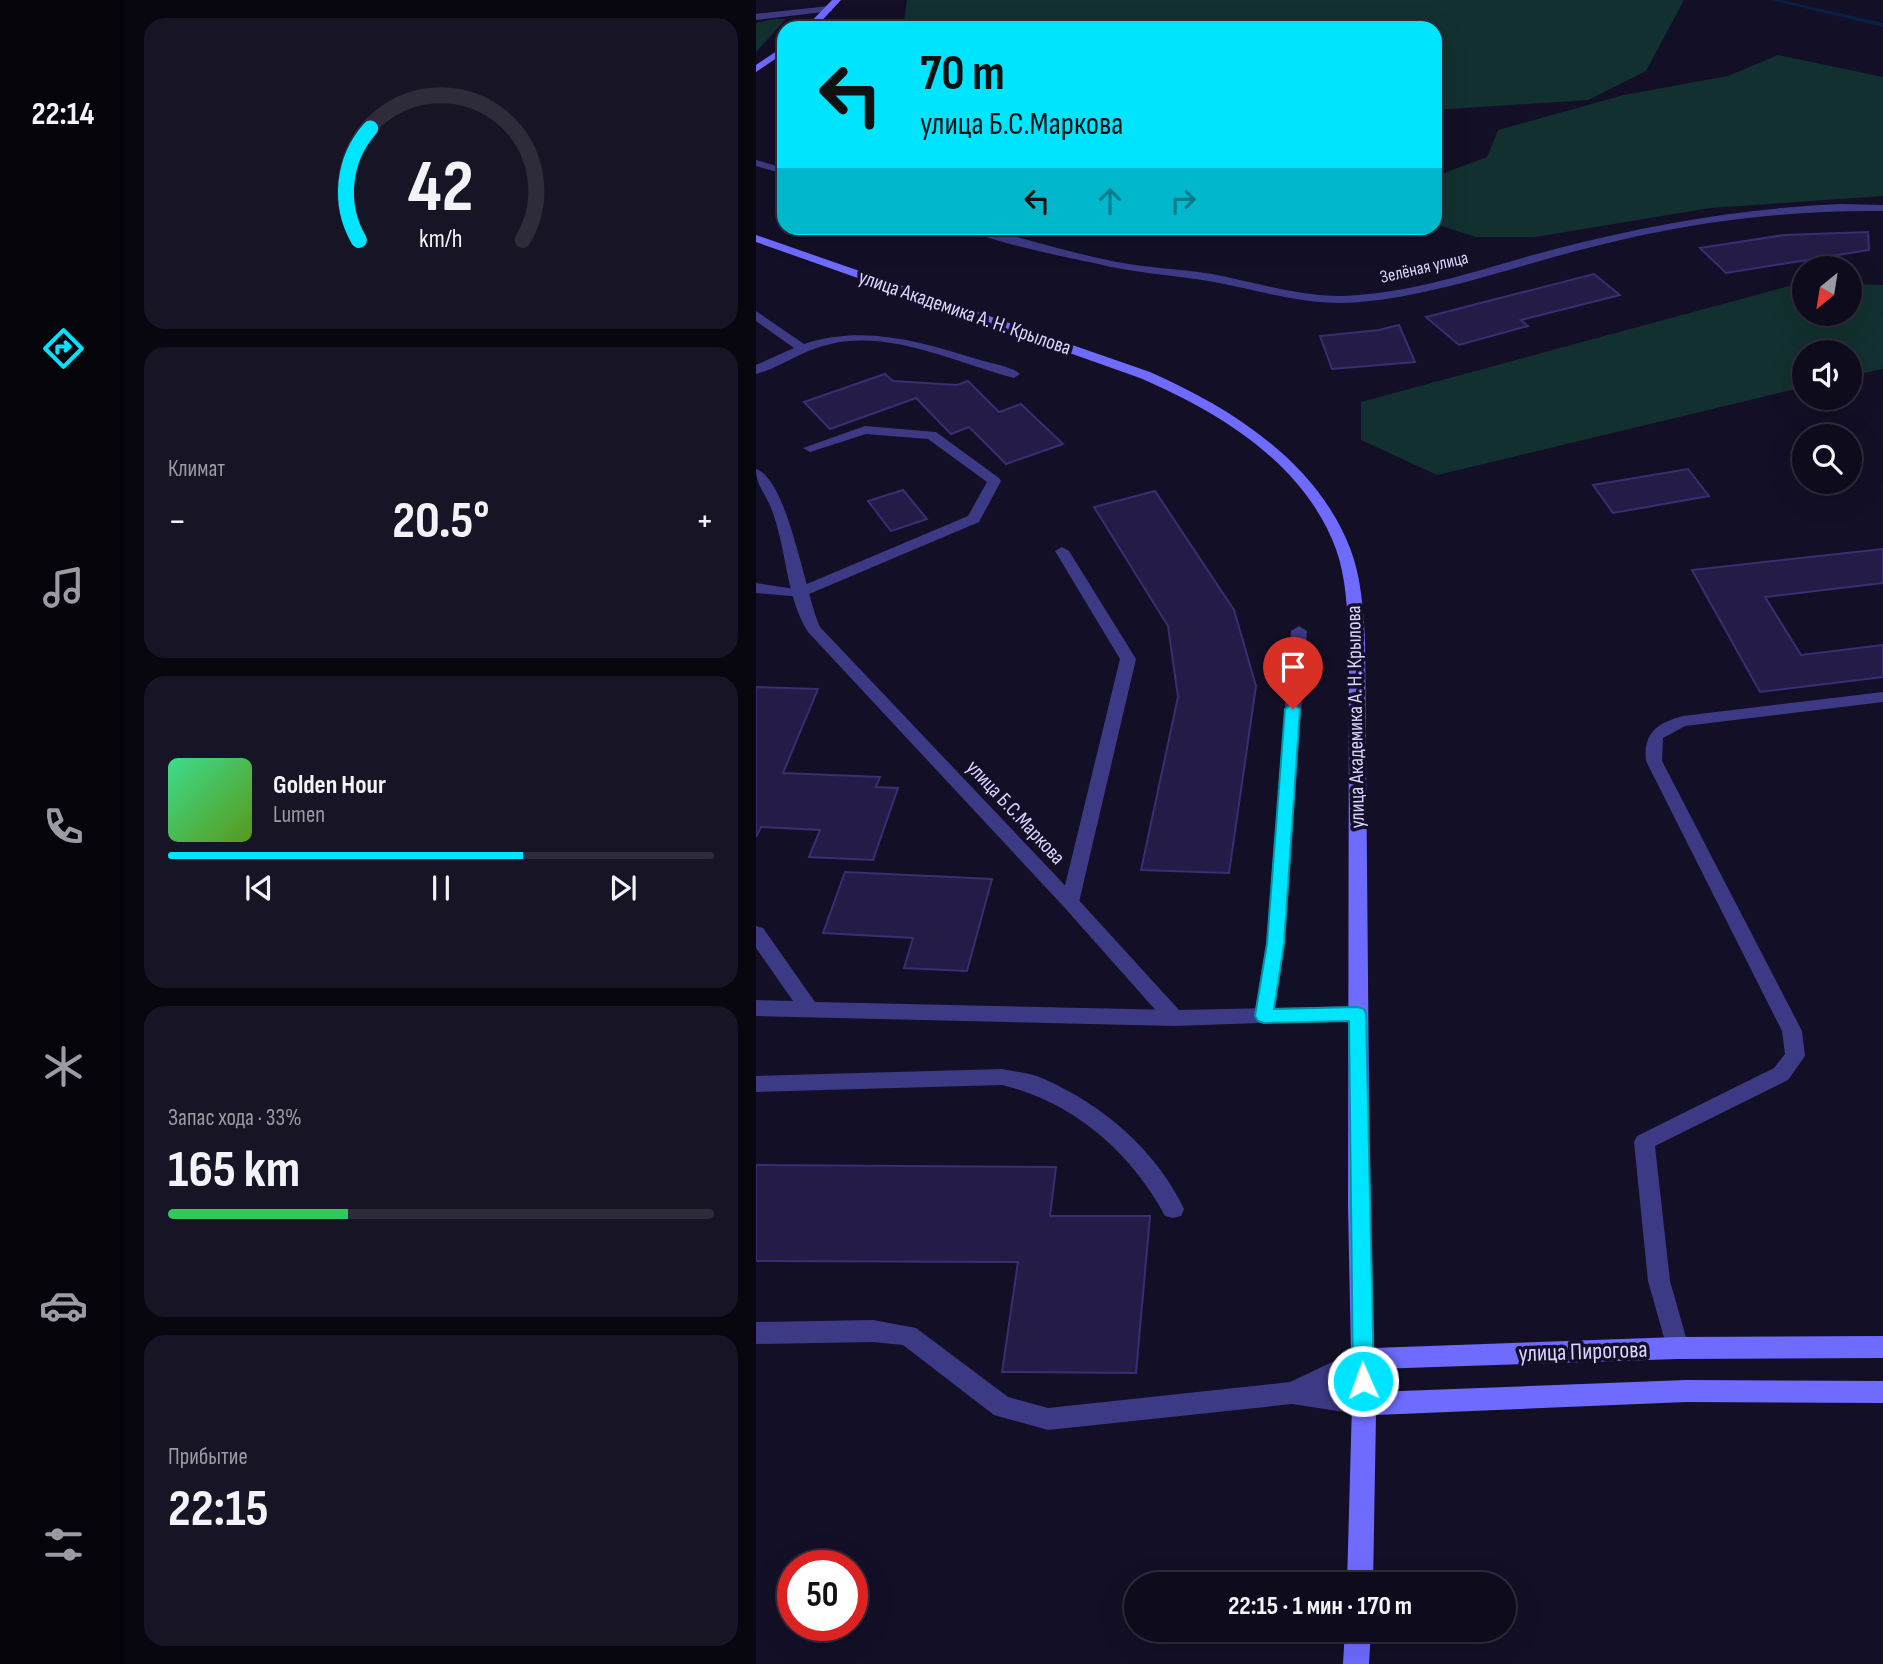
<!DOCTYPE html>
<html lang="ru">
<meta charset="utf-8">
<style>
body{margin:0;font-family:"Sofia Sans Condensed",sans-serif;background:#171425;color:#f1f3f6;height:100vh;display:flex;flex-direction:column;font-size:26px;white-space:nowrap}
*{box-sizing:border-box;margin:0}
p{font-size:23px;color:#9b9ba3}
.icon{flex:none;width:38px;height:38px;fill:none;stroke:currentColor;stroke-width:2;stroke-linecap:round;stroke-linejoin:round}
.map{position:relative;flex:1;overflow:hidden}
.panel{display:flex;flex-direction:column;gap:18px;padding:18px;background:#08060f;width:630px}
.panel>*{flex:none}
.banner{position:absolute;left:21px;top:21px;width:665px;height:214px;border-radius:21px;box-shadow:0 7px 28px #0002,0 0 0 2px #2e2b3b;background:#00e5ff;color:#111;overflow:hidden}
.needle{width:46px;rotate:210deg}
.tools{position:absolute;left:1036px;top:256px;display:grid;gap:14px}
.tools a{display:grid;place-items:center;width:70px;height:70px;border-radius:50%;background:#0e0b1c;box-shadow:0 7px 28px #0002,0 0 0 2px #2e2b3b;font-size:35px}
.speed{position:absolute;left:21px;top:1550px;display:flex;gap:14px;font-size:35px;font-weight:700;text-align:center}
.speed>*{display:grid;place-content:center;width:91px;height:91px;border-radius:50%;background:#0e0b1c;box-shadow:0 7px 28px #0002,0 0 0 2px #2e2b3b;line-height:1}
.speed .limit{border:10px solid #d22;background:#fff;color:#111}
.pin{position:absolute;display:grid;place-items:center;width:60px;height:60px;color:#fff;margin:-72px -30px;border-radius:50% 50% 50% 0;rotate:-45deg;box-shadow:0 0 7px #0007}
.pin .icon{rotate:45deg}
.me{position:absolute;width:77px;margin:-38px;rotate:358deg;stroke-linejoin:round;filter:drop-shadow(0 0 5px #0008)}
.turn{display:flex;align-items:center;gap:24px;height:147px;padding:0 28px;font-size:32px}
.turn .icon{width:91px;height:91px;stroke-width:2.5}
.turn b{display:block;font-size:49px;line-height:60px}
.lanes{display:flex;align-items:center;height:66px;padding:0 28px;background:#0003;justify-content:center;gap:35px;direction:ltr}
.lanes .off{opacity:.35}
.big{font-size:52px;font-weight:700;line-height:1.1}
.panel .widget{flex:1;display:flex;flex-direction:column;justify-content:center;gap:10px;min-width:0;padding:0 24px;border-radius:21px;background:#171425}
.panel .dial{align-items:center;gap:0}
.dial svg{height:182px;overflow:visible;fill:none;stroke:#2e2b3b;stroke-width:7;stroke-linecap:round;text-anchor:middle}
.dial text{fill:#f1f3f6;stroke:none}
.song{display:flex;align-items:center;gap:21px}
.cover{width:84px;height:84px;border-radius:10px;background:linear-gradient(135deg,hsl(150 70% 55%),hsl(90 70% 35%))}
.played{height:7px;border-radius:4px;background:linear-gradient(90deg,#00e5ff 65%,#2e2b3b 65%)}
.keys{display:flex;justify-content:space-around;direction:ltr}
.heat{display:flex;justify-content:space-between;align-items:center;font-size:38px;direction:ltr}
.charge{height:10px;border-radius:5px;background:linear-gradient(90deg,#34c759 33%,#2e2b3b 0)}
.trip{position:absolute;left:368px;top:1572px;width:392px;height:70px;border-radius:35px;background:#0e0b1c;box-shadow:0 7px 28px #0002,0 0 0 2px #2e2b3b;font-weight:700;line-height:70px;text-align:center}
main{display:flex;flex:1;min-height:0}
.tabs{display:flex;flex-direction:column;width:126px;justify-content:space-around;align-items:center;background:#06040b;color:#9b9ba3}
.tabs .icon{width:49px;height:49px}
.tabs .on{color:#00e5ff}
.tabs b{font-size:32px;color:#f1f3f6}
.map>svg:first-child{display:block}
.green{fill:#12302f}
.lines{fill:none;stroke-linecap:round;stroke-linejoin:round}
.stream{fill:#0a1f44;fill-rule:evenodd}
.building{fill:#241b47;stroke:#3b2d73;stroke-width:2}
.lane{fill:#3d3a85;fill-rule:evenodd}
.street{fill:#3d3a85;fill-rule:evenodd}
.secondary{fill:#6f6bff;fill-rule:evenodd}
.route{fill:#00e5ff;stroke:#0095a6;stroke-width:2}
.labels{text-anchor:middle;stroke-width:7;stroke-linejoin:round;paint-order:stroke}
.far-street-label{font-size:18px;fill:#d9d4ff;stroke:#130f26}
.street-label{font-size:21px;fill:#d9d4ff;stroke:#130f26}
.near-street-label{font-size:24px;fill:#d9d4ff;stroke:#130f26}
</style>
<main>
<nav class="tabs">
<b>22:14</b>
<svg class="icon on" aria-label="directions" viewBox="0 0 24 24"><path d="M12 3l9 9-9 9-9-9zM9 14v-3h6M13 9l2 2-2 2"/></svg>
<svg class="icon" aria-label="music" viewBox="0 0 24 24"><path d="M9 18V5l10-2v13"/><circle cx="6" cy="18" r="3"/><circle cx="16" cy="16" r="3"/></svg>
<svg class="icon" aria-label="phone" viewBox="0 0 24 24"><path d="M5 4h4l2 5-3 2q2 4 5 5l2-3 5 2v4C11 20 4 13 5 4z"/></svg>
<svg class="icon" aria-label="climate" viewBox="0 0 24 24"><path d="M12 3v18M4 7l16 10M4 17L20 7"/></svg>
<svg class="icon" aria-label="car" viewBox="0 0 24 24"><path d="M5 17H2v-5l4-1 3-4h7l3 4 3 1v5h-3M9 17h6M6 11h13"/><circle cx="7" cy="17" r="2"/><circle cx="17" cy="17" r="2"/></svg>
<svg class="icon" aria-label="filters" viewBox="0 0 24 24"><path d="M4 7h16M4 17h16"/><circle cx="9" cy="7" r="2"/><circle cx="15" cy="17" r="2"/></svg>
</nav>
<section class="panel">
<div class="widget dial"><svg viewBox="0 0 100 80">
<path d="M14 69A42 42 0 1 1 86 69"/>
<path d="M14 69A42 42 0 0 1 19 20" stroke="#00e5ff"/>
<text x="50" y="56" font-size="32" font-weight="700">42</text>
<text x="50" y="72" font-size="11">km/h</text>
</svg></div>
<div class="widget"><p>Климат</p>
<div class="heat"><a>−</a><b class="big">20.5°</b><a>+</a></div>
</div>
<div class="widget">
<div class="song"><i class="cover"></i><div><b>Golden Hour</b><p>Lumen</p></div></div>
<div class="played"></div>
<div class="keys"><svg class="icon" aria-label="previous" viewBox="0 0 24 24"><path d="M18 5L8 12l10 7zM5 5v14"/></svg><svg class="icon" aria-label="pause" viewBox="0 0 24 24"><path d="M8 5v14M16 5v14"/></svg><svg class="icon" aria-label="next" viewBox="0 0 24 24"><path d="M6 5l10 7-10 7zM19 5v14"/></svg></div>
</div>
<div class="widget"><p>Запас хода · 33%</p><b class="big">165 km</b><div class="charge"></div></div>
<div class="widget"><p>Прибытие</p><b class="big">22:15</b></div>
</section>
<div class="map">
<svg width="1127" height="1664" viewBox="0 0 1127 1664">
<rect width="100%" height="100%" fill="#130f26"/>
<!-- green -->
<path class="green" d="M 151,0 L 928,0 L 890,71 L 832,100 L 679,110 L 679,28 L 147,28 Z
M 18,19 L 30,19 L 0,52 L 0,23 Z
M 1022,55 L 1127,77 L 1127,196 L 954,208 L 779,237 L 720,237 L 679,224 L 679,179 L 683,175 L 731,157 L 742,130 L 868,95 L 972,76 Z
M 1048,282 L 1048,313 L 1094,313 L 1094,284 L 1127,285 L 1127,369 L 1094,376 L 1094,352 L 1048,352 L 1048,387 L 681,475 L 605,440 L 605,402 Z"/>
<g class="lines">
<!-- stream -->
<path class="stream" d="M 1015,0 L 1025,0 L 1127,23 L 1127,27 Z"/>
</g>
<!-- building -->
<path class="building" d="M 1112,232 L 1113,250 L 970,273 L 944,248 L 1028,235 Z
M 838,274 L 864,295 L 765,320 L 772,326 L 703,345 L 670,317 Z
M 643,325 L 659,362 L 576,369 L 564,336 L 623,330 Z
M 129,374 L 137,381 L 201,385 L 212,381 L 243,412 L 265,404 L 307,444 L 250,464 L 213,427 L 195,434 L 160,398 L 74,429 L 48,402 Z
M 932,469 L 953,496 L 857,513 L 837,485 Z
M 147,490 L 171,519 L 135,531 L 112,501 Z
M 399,491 L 478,610 L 500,686 L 473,873 L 385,870 L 422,697 L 412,626 L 338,507 Z
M 1127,549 L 1127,583 L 1009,597 L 1045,655 L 1127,645 L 1127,677 L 1004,692 L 936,570 Z
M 0,687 L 62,689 L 27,773 L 124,777 L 120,787 L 142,788 L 117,860 L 53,857 L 64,830 L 5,827 L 0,837 Z
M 89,872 L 236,879 L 211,971 L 148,968 L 157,938 L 67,933 Z
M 0,1165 L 300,1167 L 294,1216 L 394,1216 L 380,1373 L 246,1372 L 262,1262 L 0,1261 Z"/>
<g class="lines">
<!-- lane -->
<path class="lane" d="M 73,6 L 76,7 L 76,11 L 0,20 L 0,14 Z
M 0,311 L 48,344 C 108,324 166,342 224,360 C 236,364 255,366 264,374 L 258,378 C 200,363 135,330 75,344 C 48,349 26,367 0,374 L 0,365 L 38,348 L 0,321 Z
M 109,426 L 180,432 L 243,478 L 245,481 L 223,522 L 46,597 L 0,593 L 0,583 L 39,589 L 212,516 L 231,482 L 172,439 L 110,434 L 54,452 L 47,448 Z
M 306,547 L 313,551 L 380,659 L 323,902 L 320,907 L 308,907 L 305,902 L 364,659 L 299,551 Z
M 543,626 L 551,631 L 528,944 L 518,1016 L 515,1021 L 508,1024 L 501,1021 L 498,1016 L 510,944 L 535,631 Z
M 1127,692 L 1127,702 L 929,726 L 907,738 L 906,761 L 1046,1031 L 1049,1056 L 1032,1080 L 899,1146 L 914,1281 L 933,1348 L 930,1356 L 922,1359 L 914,1356 L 911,1348 L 892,1281 L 878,1142 L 881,1136 L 1018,1068 L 1029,1054 L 1026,1031 L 890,761 C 887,733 901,723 927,716 Z
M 0,926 L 7,928 L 59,1002 L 418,1010 L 425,1013 L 428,1018 L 425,1023 L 418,1026 L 0,1016 L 0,1000 L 37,1001 L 0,948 Z
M 246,1069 C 260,1072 275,1073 288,1079 C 347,1105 400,1150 428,1209 L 425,1216 L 417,1218 L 409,1216 C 375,1152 317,1102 246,1085 L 0,1092 L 0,1076 Z"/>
<!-- street -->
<path class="street" d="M 0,160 L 28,168 L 28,174 L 0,166 Z
M 1085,204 L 1127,205 L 1127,211 C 1029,210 934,222 840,246 C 761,265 684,295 604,302 C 554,307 506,291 458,282 C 418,275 377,273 338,263 C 313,258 228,241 211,228 L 228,228 C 272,240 316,253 361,262 C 392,268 424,269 456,274 C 504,283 552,300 602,295 C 671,290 737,265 803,248 C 896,224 989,208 1085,204 Z
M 0,469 C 32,479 49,594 64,627 L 320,897 L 423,1010 L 601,1006 L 608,1009 L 611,1014 L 608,1019 L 418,1026 L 411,1023 L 308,907 L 52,632 C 29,595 31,548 15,508 C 9,493 0,485 0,469 Z
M 117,1320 L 160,1328 L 252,1397 L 292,1408 L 534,1382 L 606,1348 L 614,1351 L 617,1359 L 614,1367 L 572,1387 L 616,1396 L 620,1404 L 616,1412 L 608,1415 L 536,1404 L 292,1430 L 238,1415 L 147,1345 L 117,1342 L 0,1344 L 0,1322 Z"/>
<!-- secondary -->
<path class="secondary" d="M 76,0 L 85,0 L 59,28 L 49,28 Z
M 28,46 L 28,53 L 0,72 L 0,65 Z
M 0,235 L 394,372 C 475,408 560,461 594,548 C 605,576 607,608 609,638 L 614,1205 L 618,1348 L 922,1337 L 1127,1336 L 1127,1358 L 922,1359 L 619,1369 L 619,1392 L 930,1380 L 1127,1381 L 1127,1403 L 930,1402 L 620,1415 L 617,1584 L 591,1584 L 596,1404 L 592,1205 L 593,638 C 591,608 590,577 580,549 C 548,463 463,412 384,378 L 0,242 Z
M 589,1629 L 615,1629 L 613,1664 L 587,1664 Z"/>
</g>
<!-- route -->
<path class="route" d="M 537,704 L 544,709 L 528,944 L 518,1009 L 601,1007 L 608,1009 L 610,1014 L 618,1381 L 615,1388 L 607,1391 L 600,1388 L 597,1381 L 593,1021 L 508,1023 L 502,1021 L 499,1016 L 511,944 L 529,709 Z"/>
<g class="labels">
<!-- far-street labels -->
<g class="far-street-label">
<text transform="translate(668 267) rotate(-13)" y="6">Зелёная улица</text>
</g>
<!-- street labels -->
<g class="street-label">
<text transform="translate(209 312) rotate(19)" y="7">улица Академика А. Н. Крылова</text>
<text transform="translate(599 717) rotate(-91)" y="7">улица Академика А. Н. Крылова</text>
<text transform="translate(260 812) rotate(47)" y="7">улица Б.С.Маркова</text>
</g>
<!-- near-street labels -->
<g class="near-street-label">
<text transform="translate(827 1351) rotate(-2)" y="8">улица Пирогова</text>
</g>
</g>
</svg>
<div class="tools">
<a><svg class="needle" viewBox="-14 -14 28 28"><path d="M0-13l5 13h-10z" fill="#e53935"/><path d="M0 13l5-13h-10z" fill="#9b9ba3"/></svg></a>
<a><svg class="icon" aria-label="sound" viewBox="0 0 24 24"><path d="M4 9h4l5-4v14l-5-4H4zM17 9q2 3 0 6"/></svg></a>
<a><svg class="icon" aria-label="search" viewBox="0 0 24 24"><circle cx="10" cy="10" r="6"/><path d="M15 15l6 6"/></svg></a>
</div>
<div class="speed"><div class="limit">50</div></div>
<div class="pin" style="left:537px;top:709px;background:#d93025"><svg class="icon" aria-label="arrive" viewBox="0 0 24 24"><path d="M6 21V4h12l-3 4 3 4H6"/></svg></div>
<svg class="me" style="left:607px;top:1381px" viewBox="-20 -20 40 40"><circle r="17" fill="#00e5ff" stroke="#fff" stroke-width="3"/><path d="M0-11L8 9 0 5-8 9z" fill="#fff"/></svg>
<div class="trip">22:15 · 1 мин · 170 m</div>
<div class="banner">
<div class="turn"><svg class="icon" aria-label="left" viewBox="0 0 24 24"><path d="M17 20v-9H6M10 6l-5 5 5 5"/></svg><div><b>70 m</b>улица Б.С.Маркова</div></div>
<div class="lanes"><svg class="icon" aria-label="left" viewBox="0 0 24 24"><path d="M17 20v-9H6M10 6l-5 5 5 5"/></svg><svg class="icon off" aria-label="ahead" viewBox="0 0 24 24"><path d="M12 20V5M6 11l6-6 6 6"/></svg><svg class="icon off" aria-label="right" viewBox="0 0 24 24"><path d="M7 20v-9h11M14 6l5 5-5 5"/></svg></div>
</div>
</div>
</main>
